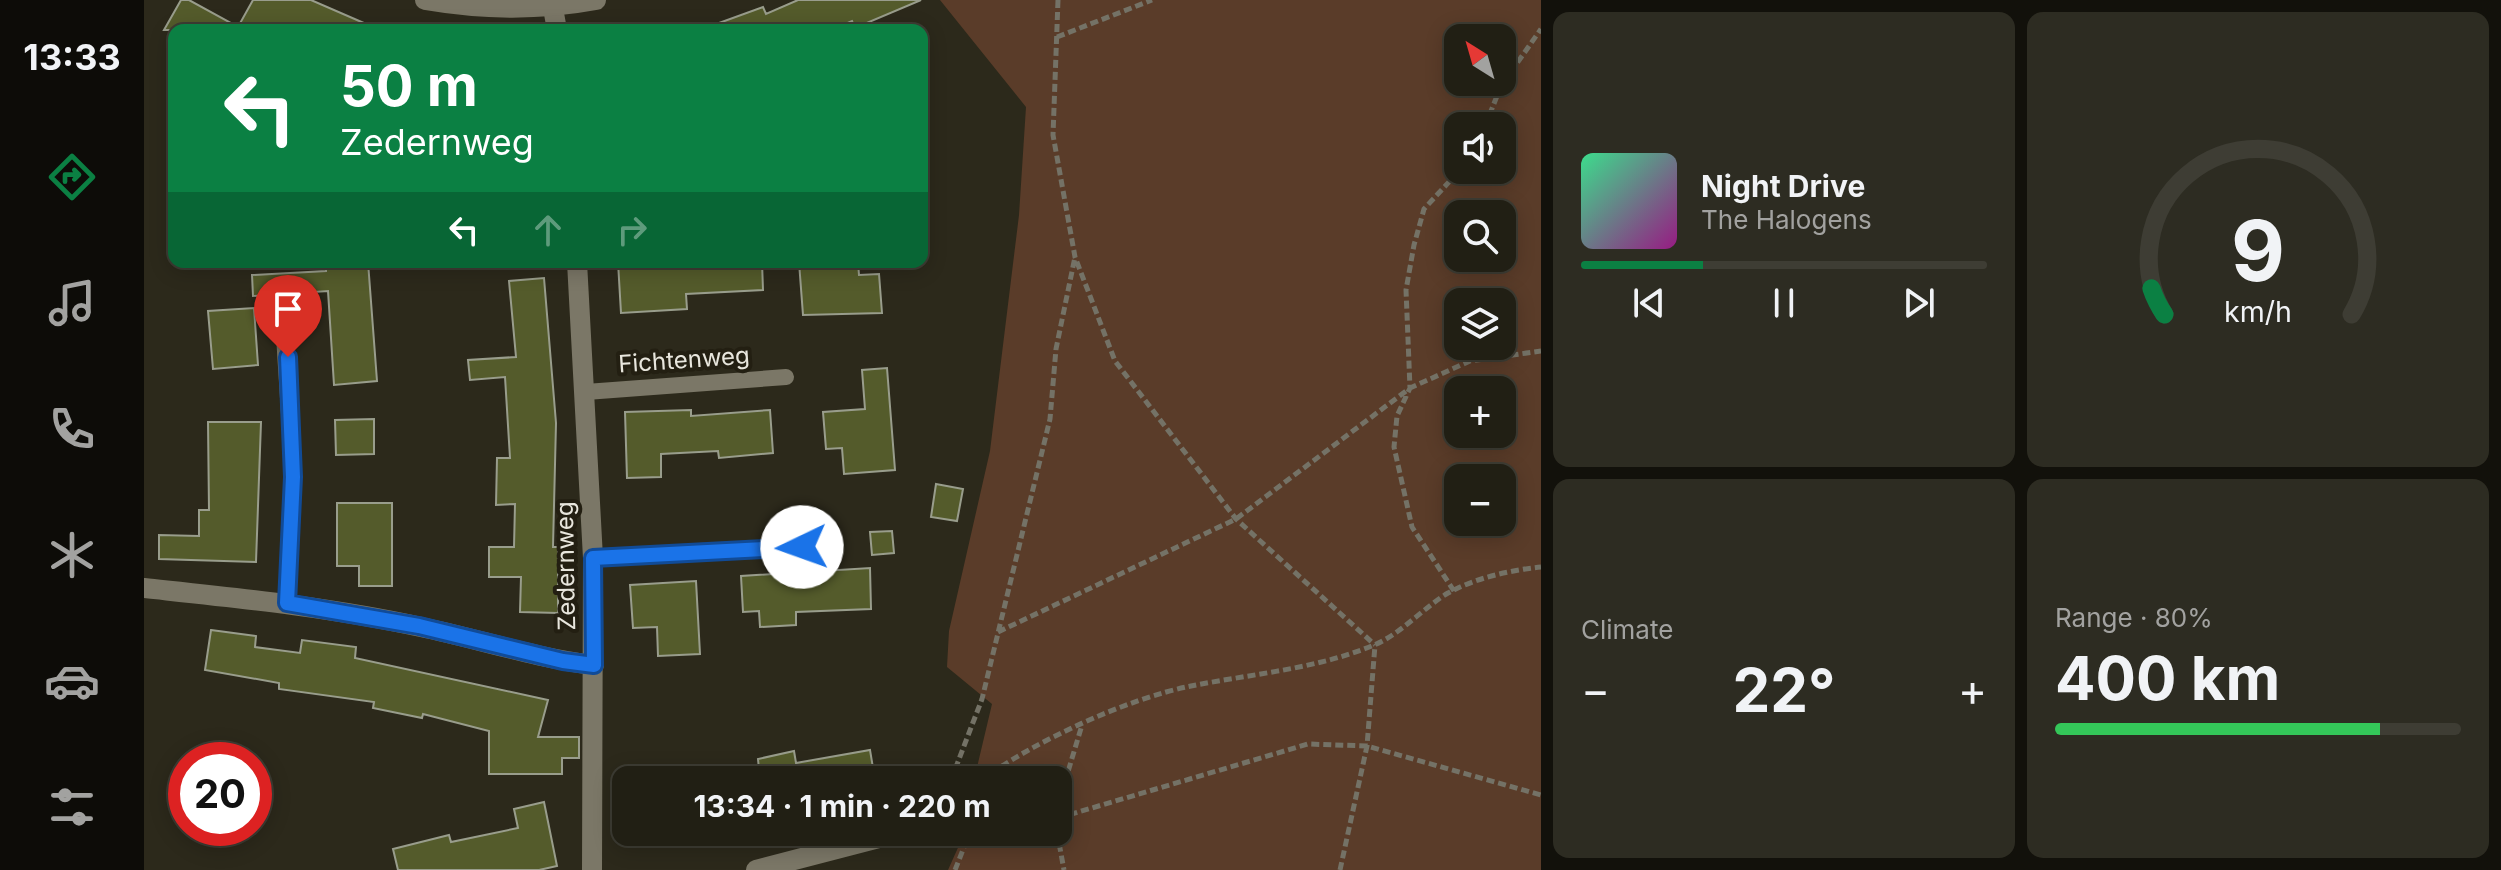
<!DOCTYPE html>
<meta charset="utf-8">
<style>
body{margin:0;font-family:Inter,sans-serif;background:#2d2c22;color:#f1f3f6;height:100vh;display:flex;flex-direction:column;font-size:30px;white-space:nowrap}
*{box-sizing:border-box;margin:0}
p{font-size:26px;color:#a2a2a0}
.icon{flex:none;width:44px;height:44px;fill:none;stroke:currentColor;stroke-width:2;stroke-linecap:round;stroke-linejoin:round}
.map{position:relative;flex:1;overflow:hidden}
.panel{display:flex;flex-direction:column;gap:12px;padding:12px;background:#12110b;width:960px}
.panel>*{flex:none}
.hud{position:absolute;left:24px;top:24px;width:760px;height:244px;border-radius:16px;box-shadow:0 4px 20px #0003,0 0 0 2px #3e3d34;background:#0b8043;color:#fff;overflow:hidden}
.needle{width:52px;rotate:323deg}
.controls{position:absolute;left:1300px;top:24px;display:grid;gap:16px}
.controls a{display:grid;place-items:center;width:72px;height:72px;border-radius:16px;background:#211f14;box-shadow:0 4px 20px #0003,0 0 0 2px #3e3d34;font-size:40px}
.speed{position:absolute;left:24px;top:742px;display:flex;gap:16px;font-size:40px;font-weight:700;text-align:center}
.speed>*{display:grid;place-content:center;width:104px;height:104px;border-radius:50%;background:#211f14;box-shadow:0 4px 20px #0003,0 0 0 2px #3e3d34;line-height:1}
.speed .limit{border:12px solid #d22;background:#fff;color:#111}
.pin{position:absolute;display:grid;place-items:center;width:68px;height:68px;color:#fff;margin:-82px -34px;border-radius:50% 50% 50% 0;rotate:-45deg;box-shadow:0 0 8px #0007}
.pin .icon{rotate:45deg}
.me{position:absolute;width:88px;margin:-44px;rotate:267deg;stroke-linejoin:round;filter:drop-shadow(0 0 6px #0008)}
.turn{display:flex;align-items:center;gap:28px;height:168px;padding:0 40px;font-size:36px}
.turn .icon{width:104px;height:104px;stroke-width:2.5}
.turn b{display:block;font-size:56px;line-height:68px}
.lanes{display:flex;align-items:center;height:76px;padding:0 40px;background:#0003;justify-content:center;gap:40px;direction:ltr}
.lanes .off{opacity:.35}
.big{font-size:60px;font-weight:700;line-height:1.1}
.panel .widget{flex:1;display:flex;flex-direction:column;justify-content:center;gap:12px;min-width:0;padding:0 28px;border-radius:16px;background:#2d2c22}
.panel .dial{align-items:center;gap:0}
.dial svg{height:208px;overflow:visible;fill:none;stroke:#3e3d34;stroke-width:7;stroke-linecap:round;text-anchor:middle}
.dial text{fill:#f1f3f6;stroke:none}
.song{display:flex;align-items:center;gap:24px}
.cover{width:96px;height:96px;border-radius:12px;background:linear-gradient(135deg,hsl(150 70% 55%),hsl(310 70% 35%))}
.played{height:8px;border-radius:4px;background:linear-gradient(90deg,#0b8043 30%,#3e3d34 30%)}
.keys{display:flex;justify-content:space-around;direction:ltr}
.heat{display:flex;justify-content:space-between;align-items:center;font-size:44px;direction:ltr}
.charge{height:12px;border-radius:6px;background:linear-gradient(90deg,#34c759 80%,#3e3d34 0)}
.panel .tiles{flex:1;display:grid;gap:12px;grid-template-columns:repeat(2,1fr)}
.trip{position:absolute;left:468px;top:766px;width:460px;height:80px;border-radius:16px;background:#211f14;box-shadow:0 4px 20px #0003,0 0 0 2px #3e3d34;font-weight:700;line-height:80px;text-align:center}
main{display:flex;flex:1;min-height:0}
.tabs{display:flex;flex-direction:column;width:144px;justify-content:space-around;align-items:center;background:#0d0c08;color:#a2a2a0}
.tabs .icon{width:56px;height:56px}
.tabs .on{color:#0b8043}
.tabs b{font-size:36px;color:#f1f3f6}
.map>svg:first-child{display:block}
.green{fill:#5a3c29;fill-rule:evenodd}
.building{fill:#545b2b;stroke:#999d8c;stroke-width:2}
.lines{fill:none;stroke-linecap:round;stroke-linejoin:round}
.path{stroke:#747266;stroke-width:5;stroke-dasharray:8 4;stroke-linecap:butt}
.service{stroke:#7b7767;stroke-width:16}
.minor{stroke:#7b7767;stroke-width:20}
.tertiary{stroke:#7b7767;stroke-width:20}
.route-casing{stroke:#114b97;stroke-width:20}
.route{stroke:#1a73e8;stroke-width:14}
.labels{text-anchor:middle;stroke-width:8;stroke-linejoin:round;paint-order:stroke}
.street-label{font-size:24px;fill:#e8e6dd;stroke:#231f12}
</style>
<main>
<nav class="tabs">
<b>13:33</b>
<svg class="icon on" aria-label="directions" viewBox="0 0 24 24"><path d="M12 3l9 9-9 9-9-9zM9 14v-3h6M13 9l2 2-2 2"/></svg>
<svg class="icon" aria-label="music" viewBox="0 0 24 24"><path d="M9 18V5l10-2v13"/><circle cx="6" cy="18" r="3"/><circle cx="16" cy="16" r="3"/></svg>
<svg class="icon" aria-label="phone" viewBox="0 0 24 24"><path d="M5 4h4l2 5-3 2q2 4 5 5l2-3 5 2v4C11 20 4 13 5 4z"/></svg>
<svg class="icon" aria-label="climate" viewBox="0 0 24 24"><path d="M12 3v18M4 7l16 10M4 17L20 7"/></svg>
<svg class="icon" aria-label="car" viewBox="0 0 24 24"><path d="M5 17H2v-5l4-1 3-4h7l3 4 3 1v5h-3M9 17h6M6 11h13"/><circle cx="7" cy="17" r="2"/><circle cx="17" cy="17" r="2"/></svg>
<svg class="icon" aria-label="filters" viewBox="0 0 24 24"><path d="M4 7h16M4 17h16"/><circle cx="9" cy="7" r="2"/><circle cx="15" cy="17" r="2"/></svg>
</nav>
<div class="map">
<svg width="1397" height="870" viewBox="0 0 1397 870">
<rect width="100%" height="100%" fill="#2c291b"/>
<!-- green -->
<path class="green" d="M 796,0 L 1397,0 L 1397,870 L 804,870 L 821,832 L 914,832 L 914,780 L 830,780 L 848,704 L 803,667 L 805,631 L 846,451 L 875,215 L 882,107 ZM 1314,38 L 1358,38 L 1358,82 L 1314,82 ZM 1358,126 L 1358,170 L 1314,170 L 1314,126 ZM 1358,214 L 1358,258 L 1314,258 L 1314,214 ZM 1314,302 L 1358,302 L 1358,346 L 1314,346 ZM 1314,390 L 1358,390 L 1358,434 L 1314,434 ZM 1314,478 L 1358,478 L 1358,522 L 1314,522 Z"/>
<!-- building -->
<path class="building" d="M 37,0 L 45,0 L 94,27 L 109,0 L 167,0 L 236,30 L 20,30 Z
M 654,0 L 777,0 L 711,28 L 708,21 L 687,30 L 564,30 L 564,27 L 619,7 L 622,14 Z
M 182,262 L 224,262 L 233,381 L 190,385 L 184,291 L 109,296 L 108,275 L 182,271 Z
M 474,262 L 618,262 L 619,290 L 542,294 L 543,309 L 477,313 Z
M 655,262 L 714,262 L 715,275 L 735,274 L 738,313 L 659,315 Z
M 400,278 L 412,423 L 409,547 L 414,547 L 414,613 L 376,612 L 377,577 L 345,577 L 345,547 L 370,547 L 371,504 L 352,505 L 353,458 L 366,458 L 361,377 L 326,380 L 324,360 L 372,357 L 365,281 Z
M 110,308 L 114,365 L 69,369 L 64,311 Z
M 743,368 L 751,470 L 700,474 L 698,448 L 682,449 L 679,412 L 721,409 L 718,370 Z
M 547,410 L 547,416 L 626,410 L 629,453 L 575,458 L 574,451 L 517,454 L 517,477 L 483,478 L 481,412 Z
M 230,419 L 230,454 L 192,455 L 191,420 Z
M 64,422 L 117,422 L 112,562 L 15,559 L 15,535 L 55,536 L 55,510 L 65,510 Z
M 792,484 L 819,489 L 813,521 L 787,517 Z
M 193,503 L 248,503 L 248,586 L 215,586 L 215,566 L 193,566 Z
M 748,531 L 750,553 L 728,555 L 726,532 Z
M 726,568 L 727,609 L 652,612 L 652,625 L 616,627 L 615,611 L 599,612 L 597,576 Z
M 552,581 L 556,654 L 514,656 L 513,627 L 489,628 L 486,585 Z
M 67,630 L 112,636 L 111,647 L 156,653 L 158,640 L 212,647 L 211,658 L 404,700 L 394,737 L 435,737 L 435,758 L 418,758 L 418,774 L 345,774 L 345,731 L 279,714 L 278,718 L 229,708 L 230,702 L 135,689 L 135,683 L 61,670 Z
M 726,750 L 731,780 L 616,780 L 614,759 L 650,751 L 652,763 Z
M 400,802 L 413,866 L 395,870 L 254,870 L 249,849 L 305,835 L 307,842 L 374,828 L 370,809 Z"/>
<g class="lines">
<!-- path -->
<path class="path" d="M 914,0 L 909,135 L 931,257 L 971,361 L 1092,519 L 1231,645
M 913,37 L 1008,0
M 1341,126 L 1357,86 L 1397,29
M 1310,591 L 1268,527 L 1250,447 L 1253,416 L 1266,388 L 1262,290 L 1270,245 L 1280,209 L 1316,170
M 854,632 L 1092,519 L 1266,388 L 1326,361 L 1397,351
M 807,780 L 838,699 L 906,419 L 912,349 L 931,257
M 838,780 C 888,742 985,698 1047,686 C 1107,674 1173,669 1230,645 C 1257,634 1279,608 1304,593 C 1331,578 1367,570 1397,567
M 914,805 L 938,725
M 914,818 L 1164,744 L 1223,746 L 1397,795
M 913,832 L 920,870
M 811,870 L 826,832
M 1196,870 L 1223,746 L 1231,645"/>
<!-- service -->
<path class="service" d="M 139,320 L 149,477 L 143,603
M 442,392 L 642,377
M 449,558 L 658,547"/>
<!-- minor -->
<path class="minor" d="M 409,8 L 413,30
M 433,262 L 449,558 L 448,870
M 0,588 C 93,598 186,607 277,627 C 335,639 391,658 450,665
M 612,870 L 754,833"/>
<!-- tertiary -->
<path class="tertiary" d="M 281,0 C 339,10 393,11 452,0"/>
</g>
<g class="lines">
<defs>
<path id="route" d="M 144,357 L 149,477 L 143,603 L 275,626 L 419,661 L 450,665 L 449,558 L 658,547"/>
</defs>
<!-- route casing -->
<use href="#route" class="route-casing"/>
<!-- route -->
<use href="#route" class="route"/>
</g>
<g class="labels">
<!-- street labels -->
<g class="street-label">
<text transform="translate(540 360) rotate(-4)" y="8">Fichtenweg</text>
<text transform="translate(422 566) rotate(-91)" y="8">Zedernweg</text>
</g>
</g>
</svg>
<div class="controls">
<a><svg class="needle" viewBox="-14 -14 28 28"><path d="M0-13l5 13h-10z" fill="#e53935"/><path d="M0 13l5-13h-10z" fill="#a2a2a0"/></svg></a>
<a><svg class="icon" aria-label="sound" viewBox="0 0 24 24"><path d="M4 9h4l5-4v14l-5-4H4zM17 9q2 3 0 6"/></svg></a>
<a><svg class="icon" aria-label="search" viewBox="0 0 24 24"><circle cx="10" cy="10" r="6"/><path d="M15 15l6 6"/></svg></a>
<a><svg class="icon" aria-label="layers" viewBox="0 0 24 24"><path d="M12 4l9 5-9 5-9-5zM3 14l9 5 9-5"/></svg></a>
<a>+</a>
<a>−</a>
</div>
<div class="speed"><div class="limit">20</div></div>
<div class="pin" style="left:144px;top:357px;background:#d93025"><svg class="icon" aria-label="arrive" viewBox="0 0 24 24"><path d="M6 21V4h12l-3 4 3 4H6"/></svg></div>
<svg class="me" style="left:658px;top:547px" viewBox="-20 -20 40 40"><circle r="19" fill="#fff"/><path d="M0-13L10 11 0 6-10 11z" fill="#1a73e8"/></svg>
<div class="trip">13:34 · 1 min · 220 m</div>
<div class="hud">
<div class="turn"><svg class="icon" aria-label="left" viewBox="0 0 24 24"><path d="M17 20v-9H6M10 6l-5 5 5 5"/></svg><div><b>50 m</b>Zedernweg</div></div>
<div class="lanes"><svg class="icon" aria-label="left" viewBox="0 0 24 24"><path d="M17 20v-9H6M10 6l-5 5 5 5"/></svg><svg class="icon off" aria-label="ahead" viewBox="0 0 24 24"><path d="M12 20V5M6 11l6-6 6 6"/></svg><svg class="icon off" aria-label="right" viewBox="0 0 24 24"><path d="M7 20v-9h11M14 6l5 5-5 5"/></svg></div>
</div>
</div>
<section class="panel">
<div class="tiles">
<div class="widget">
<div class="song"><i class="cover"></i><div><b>Night Drive</b><p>The Halogens</p></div></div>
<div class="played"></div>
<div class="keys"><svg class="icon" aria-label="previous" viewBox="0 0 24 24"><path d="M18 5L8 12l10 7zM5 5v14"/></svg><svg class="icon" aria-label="pause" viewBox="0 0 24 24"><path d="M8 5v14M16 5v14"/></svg><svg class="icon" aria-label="next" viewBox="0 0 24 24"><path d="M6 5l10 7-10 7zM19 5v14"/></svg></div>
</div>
<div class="widget dial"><svg viewBox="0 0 100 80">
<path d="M14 69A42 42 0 1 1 86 69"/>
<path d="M14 69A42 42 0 0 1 9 59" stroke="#0b8043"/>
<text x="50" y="56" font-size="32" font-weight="700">9</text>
<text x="50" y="72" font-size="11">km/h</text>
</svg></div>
<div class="widget"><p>Climate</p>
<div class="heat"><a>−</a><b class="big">22°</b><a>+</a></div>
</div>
<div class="widget"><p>Range · 80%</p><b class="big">400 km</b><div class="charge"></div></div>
</div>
</section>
</main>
